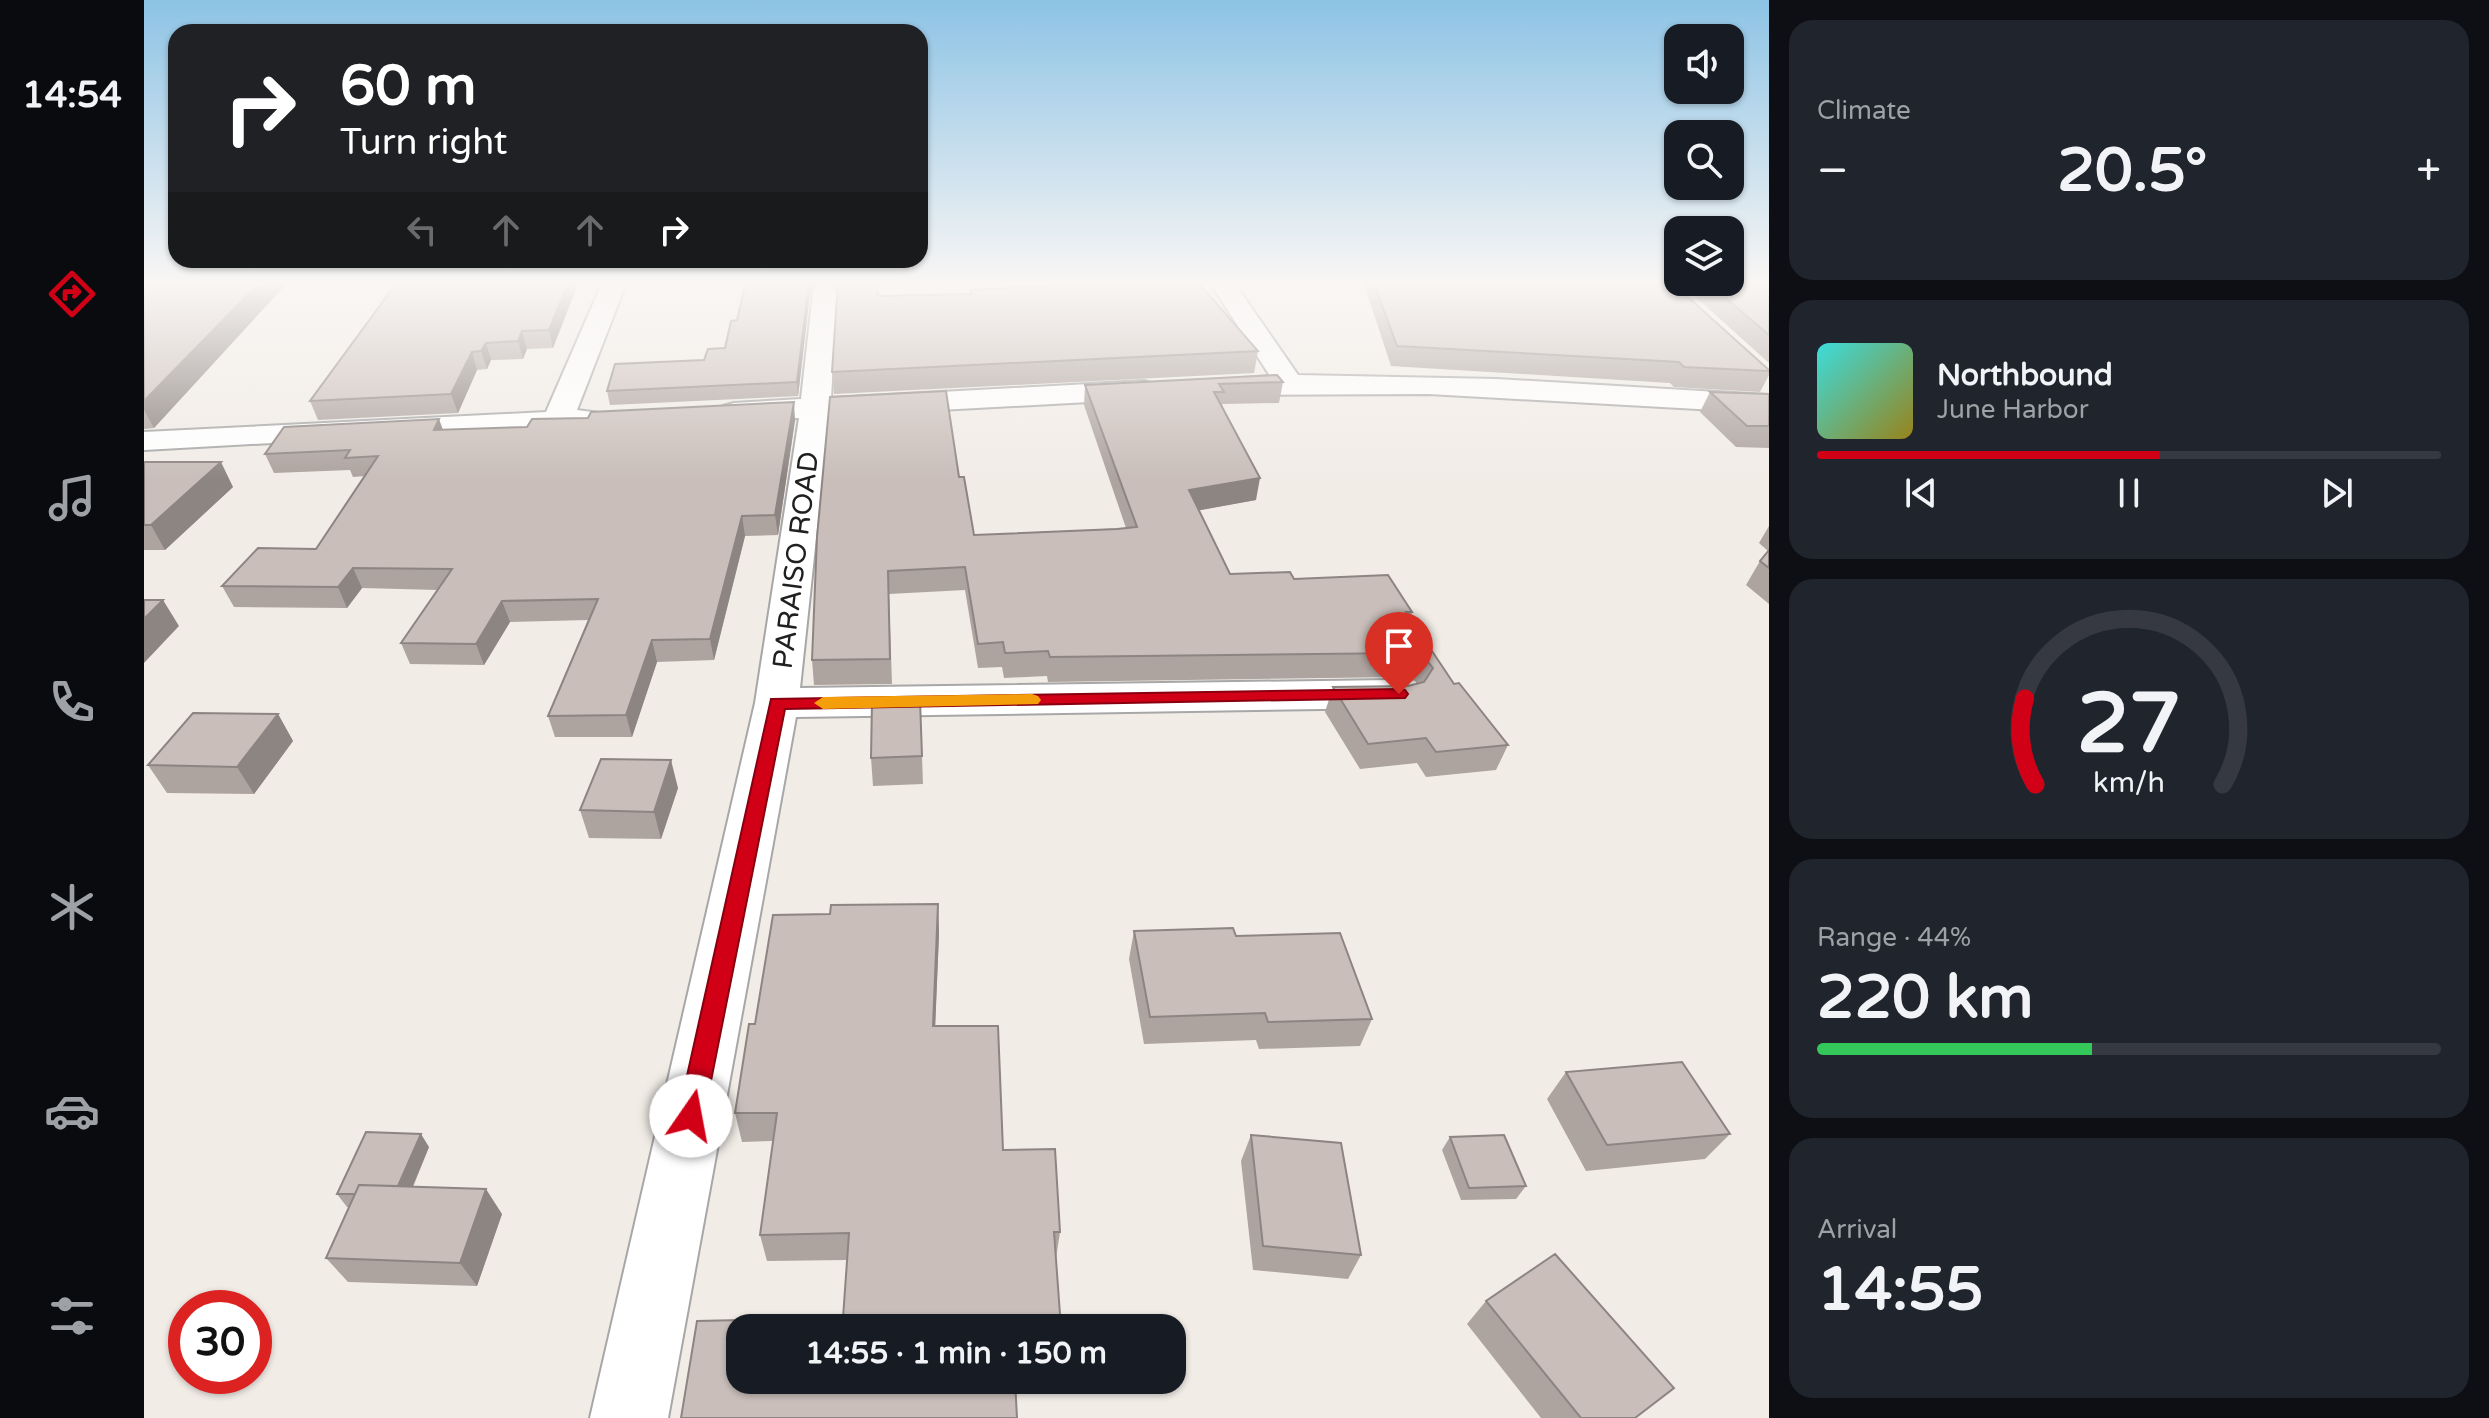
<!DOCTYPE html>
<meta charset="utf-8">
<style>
body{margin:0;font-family:"Varela Round",sans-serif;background:#20242c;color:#f1f3f6;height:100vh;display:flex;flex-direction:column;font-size:30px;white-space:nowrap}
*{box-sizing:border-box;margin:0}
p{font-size:26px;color:#9ea1a6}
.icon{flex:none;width:44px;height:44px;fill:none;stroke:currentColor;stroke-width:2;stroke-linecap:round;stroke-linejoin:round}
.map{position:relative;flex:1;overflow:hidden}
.details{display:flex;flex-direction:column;gap:20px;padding:20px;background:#0d0f14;width:720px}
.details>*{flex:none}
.hud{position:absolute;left:24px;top:24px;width:760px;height:244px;border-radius:24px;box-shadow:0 2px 6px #0004;background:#202124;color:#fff;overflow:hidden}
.fabs{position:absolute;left:1520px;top:24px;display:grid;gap:16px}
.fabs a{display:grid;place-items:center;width:80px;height:80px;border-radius:16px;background:#171b24;box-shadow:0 2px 6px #0004;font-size:40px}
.speed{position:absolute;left:24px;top:1290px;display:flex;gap:16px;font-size:40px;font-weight:700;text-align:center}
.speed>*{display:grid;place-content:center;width:104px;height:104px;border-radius:50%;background:#171b24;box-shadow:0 2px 6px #0004;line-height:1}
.speed .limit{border:12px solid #d22;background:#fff;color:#111}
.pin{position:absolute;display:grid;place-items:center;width:68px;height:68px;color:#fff;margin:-82px -34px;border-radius:50% 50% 50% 0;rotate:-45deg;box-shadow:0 0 8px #0007}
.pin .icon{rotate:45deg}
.me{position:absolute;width:88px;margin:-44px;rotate:12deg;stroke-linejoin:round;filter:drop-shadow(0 0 6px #0008)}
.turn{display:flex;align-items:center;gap:28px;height:168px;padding:0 40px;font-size:36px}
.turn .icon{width:104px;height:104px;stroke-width:2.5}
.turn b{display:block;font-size:56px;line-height:68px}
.lanes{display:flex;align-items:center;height:76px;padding:0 40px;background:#0003;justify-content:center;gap:40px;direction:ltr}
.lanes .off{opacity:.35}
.big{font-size:60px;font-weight:700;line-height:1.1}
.details .tile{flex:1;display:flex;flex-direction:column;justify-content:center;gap:12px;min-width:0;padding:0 28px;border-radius:24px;background:#20242c}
.details .dial{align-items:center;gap:0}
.dial svg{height:208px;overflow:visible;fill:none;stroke:#363941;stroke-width:7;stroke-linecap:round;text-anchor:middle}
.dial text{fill:#f1f3f6;stroke:none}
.song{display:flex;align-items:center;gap:24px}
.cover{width:96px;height:96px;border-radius:12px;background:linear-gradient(135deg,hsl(180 70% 55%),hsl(50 70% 35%))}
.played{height:8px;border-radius:4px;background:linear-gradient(90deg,#d10017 55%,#363941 55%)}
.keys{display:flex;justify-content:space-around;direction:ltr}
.heat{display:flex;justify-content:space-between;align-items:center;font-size:44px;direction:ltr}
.charge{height:12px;border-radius:6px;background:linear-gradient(90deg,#34c759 44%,#363941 0)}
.trip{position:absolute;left:582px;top:1314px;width:460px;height:80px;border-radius:24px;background:#171b24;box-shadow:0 2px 6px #0004;font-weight:700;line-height:80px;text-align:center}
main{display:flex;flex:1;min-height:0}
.dock{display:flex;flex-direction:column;width:144px;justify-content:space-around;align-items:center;background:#090b0e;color:#9ea1a6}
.dock .icon{width:56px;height:56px}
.dock .active{color:#d10017}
.dock b{font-size:36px;color:#f1f3f6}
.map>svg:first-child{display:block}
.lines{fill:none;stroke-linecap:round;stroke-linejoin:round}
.minor-casing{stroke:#a7a7a7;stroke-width:4}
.minor{fill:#fff;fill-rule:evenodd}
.wall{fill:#ada39f}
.shaded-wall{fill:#8d8582}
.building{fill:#c9beb9;stroke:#8d8582;stroke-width:2}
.route{fill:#d10017;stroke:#88000f;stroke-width:2}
.slow{fill:#f59e0b}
.labels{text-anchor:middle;stroke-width:6;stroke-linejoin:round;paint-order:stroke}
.near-street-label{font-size:28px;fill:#202020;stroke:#fff}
</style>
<main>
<nav class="dock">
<b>14:54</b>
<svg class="icon active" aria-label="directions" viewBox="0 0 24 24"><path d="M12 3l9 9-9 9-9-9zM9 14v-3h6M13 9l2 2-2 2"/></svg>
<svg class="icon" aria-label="music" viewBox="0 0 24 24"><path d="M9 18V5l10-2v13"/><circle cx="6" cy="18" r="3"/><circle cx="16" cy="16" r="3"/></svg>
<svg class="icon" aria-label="phone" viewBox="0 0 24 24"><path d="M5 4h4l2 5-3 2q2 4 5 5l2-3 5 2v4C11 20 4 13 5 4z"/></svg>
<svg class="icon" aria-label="climate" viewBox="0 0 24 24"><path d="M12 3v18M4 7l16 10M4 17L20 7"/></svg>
<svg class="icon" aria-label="car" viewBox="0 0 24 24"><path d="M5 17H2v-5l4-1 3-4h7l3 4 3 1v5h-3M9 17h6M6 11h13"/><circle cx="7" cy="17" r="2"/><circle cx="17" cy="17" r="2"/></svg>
<svg class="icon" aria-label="filters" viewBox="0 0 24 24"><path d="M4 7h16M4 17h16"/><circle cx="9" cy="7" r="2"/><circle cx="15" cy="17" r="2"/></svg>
</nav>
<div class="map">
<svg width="1625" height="1418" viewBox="0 0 1625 1418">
<rect width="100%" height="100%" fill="#f1ece6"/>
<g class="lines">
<defs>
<path id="minor" d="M 459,281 L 483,281 L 433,410 L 456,413 L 460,419 L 456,425 L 0,450 L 0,432 L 402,412 Z
M 1065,281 L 1089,281 L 1154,375 L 1353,379 L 1625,395 L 1625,413 L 1285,394 L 1081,395 L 1071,392 L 1067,386 L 1071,380 L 1126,376 Z
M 681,286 L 690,288 L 693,293 L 687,398 L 1000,381 L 1010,384 L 1015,390 L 1010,396 L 1000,399 L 685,416 L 656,688 L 1247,680 L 1262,684 L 1269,694 L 1262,704 L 1247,708 L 652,717 L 524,1418 L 446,1418 L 611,703 L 655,418 L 590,421 L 579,418 L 575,412 L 579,406 L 590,403 L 657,399 L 669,293 L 672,288 Z"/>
</defs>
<!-- minor casing -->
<use href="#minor" class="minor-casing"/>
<!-- minor -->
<use href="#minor" class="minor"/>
</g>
<!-- wall -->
<path class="wall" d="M 0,281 L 145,281 L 10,428 L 0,429 Z
M 254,281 L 435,281 L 409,348 L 383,349 L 379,359 L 347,360 L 343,369 L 333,370 L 314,413 L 174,420 L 166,401 Z
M 682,281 L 733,281 L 734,296 L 826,294 L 826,290 L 938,284 L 939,281 L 1053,281 L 1114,351 L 1110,373 L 690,394 L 688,372 L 694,289 L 693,286 L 682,285 Z
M 1219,281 L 1526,281 L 1625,370 L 1625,375 L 1616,392 L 1530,387 L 1526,383 L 1247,366 Z
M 1625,281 L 1625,363 L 1535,282 L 1586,282 Z
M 671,285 L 666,293 L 654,396 L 466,405 L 463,391 L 560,360 L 581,348 L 593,320 Z
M 1139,382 L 1135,403 L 1078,404 L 1112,500 L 1055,510 L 1086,574 L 1150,579 L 1268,612 L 1266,619 L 1310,684 L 1364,745 L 1352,770 L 1282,777 L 1273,763 L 1216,769 L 1181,712 L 1189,687 L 1264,686 L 1273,684 L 1271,681 L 1256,677 L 904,682 L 903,676 L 860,678 L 858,667 L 834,668 L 821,590 L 745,594 L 748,684 L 670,685 L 668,660 L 815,477 L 830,535 L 982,528 L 940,405 L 941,385 Z
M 1566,392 L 1625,394 L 1625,448 L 1592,447 L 1556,412 Z
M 651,420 L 634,535 L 601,536 L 570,660 L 513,662 L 488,737 L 411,737 L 404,716 L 444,620 L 366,622 L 340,665 L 266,664 L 257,643 L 294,590 L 218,588 L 203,608 L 90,607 L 78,586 L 172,549 L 221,476 L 209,477 L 206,470 L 130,473 L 121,454 L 299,430 Z
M 0,462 L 89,487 L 21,550 L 0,550 Z
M 1625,526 L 1625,604 L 1602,585 L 1616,561 L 1624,551 L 1615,543 Z
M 776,700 L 779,784 L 729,786 L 727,758 Z
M 134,714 L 149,741 L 110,794 L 23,793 L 4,765 Z
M 534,788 L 517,839 L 445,838 L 436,810 Z
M 794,904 L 795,934 L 791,1026 L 854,1026 L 859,1150 L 911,1149 L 916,1232 L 912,1258 L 917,1328 L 596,1328 L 596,1380 L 915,1381 L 871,1382 L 873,1418 L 537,1418 L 553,1321 L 699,1318 L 703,1260 L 623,1261 L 616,1235 L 629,1141 L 598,1142 L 591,1113 L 605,1024 L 611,1024 L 629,915 L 686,914 L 687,905 Z
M 990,931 L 1092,936 L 1228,1019 L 1216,1046 L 1115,1049 L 1112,1040 L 1000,1044 L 985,959 Z
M 1422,1072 L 1586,1134 L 1561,1159 L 1442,1171 L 1403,1099 Z
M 1107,1135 L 1217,1255 L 1204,1279 L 1109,1270 L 1097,1161 Z
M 1306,1137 L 1382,1186 L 1372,1199 L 1317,1200 L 1298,1150 Z
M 285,1147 L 269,1187 L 358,1214 L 333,1286 L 204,1282 L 182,1258 L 205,1207 L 203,1207 L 193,1194 Z
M 1342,1301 L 1491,1418 L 1397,1418 L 1323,1324 Z"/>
<!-- shaded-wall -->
<path class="shaded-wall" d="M 117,281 L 145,281 L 10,428 L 0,410 L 0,401 Z
M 425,281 L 435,281 L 409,348 L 405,330 Z
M 665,281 L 671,281 L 671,285 L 666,293 L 654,396 L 653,382 Z
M 378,331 L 383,349 L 379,359 L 374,341 Z
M 342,343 L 347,360 L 343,369 L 337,351 Z
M 328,352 L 333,370 L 314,413 L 307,394 Z
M 650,402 L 651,420 L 634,535 L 631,515 Z
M 295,419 L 302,438 L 290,430 Z
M 77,462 L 89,487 L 21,550 L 7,525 Z
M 1116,478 L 1112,500 L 1041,513 L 1045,490 Z
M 598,516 L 601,536 L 570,660 L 566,639 Z
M 209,568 L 218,588 L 203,608 L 194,587 Z
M 19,600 L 35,626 L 0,663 L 0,619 Z
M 358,601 L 366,622 L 340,665 L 332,644 Z
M 508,640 L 513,662 L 488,737 L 482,715 Z
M 134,714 L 149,741 L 110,794 L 93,767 Z
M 527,760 L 534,788 L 517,839 L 510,812 Z
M 794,904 L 795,934 L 790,1056 L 789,1026 Z
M 277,1134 L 285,1147 L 260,1207 L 251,1195 Z
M 342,1189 L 358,1214 L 333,1286 L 316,1263 Z"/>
<!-- building -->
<path class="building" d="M 0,281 L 117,281 L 0,401 Z
M 254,281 L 425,281 L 405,330 L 378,331 L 374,341 L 342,343 L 337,351 L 328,352 L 307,394 L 166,401 Z
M 602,281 L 665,281 L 653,382 L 463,391 L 471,364 L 560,360 L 564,349 L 581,348 L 587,321 L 593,320 Z
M 694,281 L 733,281 L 734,296 L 828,294 L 826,290 L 948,284 L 946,281 L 1053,281 L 1114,351 L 688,372 Z
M 1229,281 L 1526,281 L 1625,370 L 1625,371 L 1540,367 L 1535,362 L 1253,346 Z
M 1586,281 L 1625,281 L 1625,335 L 1563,282 L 1586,282 Z
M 1133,375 L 1139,382 L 1075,384 L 1080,392 L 1070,392 L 1116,478 L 1045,490 L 1086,574 L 1146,572 L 1150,579 L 1244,575 L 1268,612 L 1262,612 L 1310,684 L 1315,683 L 1364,745 L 1292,752 L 1282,738 L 1224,744 L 1189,687 L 1264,686 L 1280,682 L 1289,668 L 1280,657 L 1264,653 L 906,657 L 904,651 L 861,653 L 859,642 L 834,644 L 821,567 L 744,571 L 746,659 L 668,660 L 673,537 L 686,397 L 802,391 L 815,477 L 820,477 L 830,535 L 973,529 L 993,527 L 941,385 Z
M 1566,392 L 1625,394 L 1625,426 L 1603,426 Z
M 650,402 L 631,515 L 598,516 L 566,639 L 508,640 L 482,715 L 404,716 L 454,599 L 358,601 L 332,644 L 257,643 L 308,569 L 209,568 L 194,587 L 78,586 L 114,548 L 172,549 L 234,456 L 201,458 L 206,450 L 121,454 L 140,427 L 295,419 L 290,430 L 383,427 L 388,419 L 444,418 L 447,412 Z
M 0,462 L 77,462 L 7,525 L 0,525 Z
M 1625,550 L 1625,568 L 1616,561 Z
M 0,600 L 19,600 L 0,619 Z
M 776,700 L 778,756 L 727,758 L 728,702 Z
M 49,713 L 134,714 L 93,767 L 4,765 Z
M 457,759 L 527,760 L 510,812 L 436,810 Z
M 794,904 L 789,1026 L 854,1026 L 859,1150 L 911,1149 L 916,1232 L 910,1232 L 917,1328 L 596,1328 L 596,1380 L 871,1380 L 873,1418 L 537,1418 L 553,1321 L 699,1318 L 705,1233 L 616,1235 L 633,1113 L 591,1113 L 605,1024 L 611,1024 L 629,915 L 686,914 L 687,905 Z
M 1089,928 L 1092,936 L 1196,933 L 1228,1019 L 1124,1022 L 1121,1013 L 1006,1017 L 990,931 Z
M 1538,1062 L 1586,1134 L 1463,1145 L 1422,1072 Z
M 222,1132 L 277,1134 L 254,1186 L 215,1185 L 211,1194 L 193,1194 Z
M 1107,1135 L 1197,1143 L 1217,1255 L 1119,1246 Z
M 1360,1135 L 1382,1186 L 1325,1188 L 1306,1137 Z
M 215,1185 L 342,1189 L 316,1263 L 182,1258 Z
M 1411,1254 L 1530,1388 L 1491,1418 L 1437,1418 L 1342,1301 Z"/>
<!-- sky -->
<linearGradient id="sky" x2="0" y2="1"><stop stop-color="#8dc3e5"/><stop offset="0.59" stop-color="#f9f6f4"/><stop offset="1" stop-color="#f9f6f4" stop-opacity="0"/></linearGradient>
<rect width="1625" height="479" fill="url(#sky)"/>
<!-- route -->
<path class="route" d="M 1255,689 L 1261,690 L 1264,694 L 1261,698 L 641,709 L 560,1116 L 556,1124 L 547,1128 L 538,1124 L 534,1116 L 627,699 Z"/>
<!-- slow -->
<path class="slow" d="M 888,694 L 894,696 L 897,700 L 894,704 L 679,709 L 670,703 L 679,697 Z"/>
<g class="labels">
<!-- near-street labels -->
<g class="near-street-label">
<text transform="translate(651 560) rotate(-83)" y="10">PARAISO ROAD</text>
</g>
</g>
</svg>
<div class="fabs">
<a><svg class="icon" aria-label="sound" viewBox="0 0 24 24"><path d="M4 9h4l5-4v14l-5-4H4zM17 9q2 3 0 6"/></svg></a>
<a><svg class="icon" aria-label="search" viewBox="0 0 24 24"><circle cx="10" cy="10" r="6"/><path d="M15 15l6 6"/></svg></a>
<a><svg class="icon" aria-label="layers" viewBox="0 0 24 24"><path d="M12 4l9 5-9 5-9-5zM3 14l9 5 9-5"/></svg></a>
</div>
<div class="speed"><div class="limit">30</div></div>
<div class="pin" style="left:1255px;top:694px;background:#d93025"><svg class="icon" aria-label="arrive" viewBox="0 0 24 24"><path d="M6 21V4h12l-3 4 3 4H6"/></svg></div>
<svg class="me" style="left:547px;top:1116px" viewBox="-20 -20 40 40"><circle r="19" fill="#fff"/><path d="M0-13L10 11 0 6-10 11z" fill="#d10017"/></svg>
<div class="trip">14:55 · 1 min · 150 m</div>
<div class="hud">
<div class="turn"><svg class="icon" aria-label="right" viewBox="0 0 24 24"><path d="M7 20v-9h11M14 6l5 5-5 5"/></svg><div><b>60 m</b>Turn right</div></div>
<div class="lanes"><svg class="icon off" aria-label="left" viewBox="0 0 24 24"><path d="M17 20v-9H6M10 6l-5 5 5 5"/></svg><svg class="icon off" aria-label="ahead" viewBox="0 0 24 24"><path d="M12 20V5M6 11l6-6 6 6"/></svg><svg class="icon off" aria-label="ahead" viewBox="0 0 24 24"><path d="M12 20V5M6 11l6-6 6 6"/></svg><svg class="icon" aria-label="right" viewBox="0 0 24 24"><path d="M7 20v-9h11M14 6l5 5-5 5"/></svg></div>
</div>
</div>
<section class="details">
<div class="tile"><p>Climate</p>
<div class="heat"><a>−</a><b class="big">20.5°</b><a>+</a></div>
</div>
<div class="tile">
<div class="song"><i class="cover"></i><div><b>Northbound</b><p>June Harbor</p></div></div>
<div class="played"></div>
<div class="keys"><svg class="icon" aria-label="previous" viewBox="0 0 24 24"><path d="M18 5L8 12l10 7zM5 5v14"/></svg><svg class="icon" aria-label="pause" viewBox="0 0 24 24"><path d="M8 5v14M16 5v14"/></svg><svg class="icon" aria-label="next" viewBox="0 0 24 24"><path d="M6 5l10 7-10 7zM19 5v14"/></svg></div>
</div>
<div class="tile dial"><svg viewBox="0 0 100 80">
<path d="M14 69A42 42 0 1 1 86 69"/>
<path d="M14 69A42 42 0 0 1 10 36" stroke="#d10017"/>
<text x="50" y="56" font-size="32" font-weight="700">27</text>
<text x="50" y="72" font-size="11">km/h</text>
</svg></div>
<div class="tile"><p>Range · 44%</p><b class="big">220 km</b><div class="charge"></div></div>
<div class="tile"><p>Arrival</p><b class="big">14:55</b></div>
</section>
</main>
